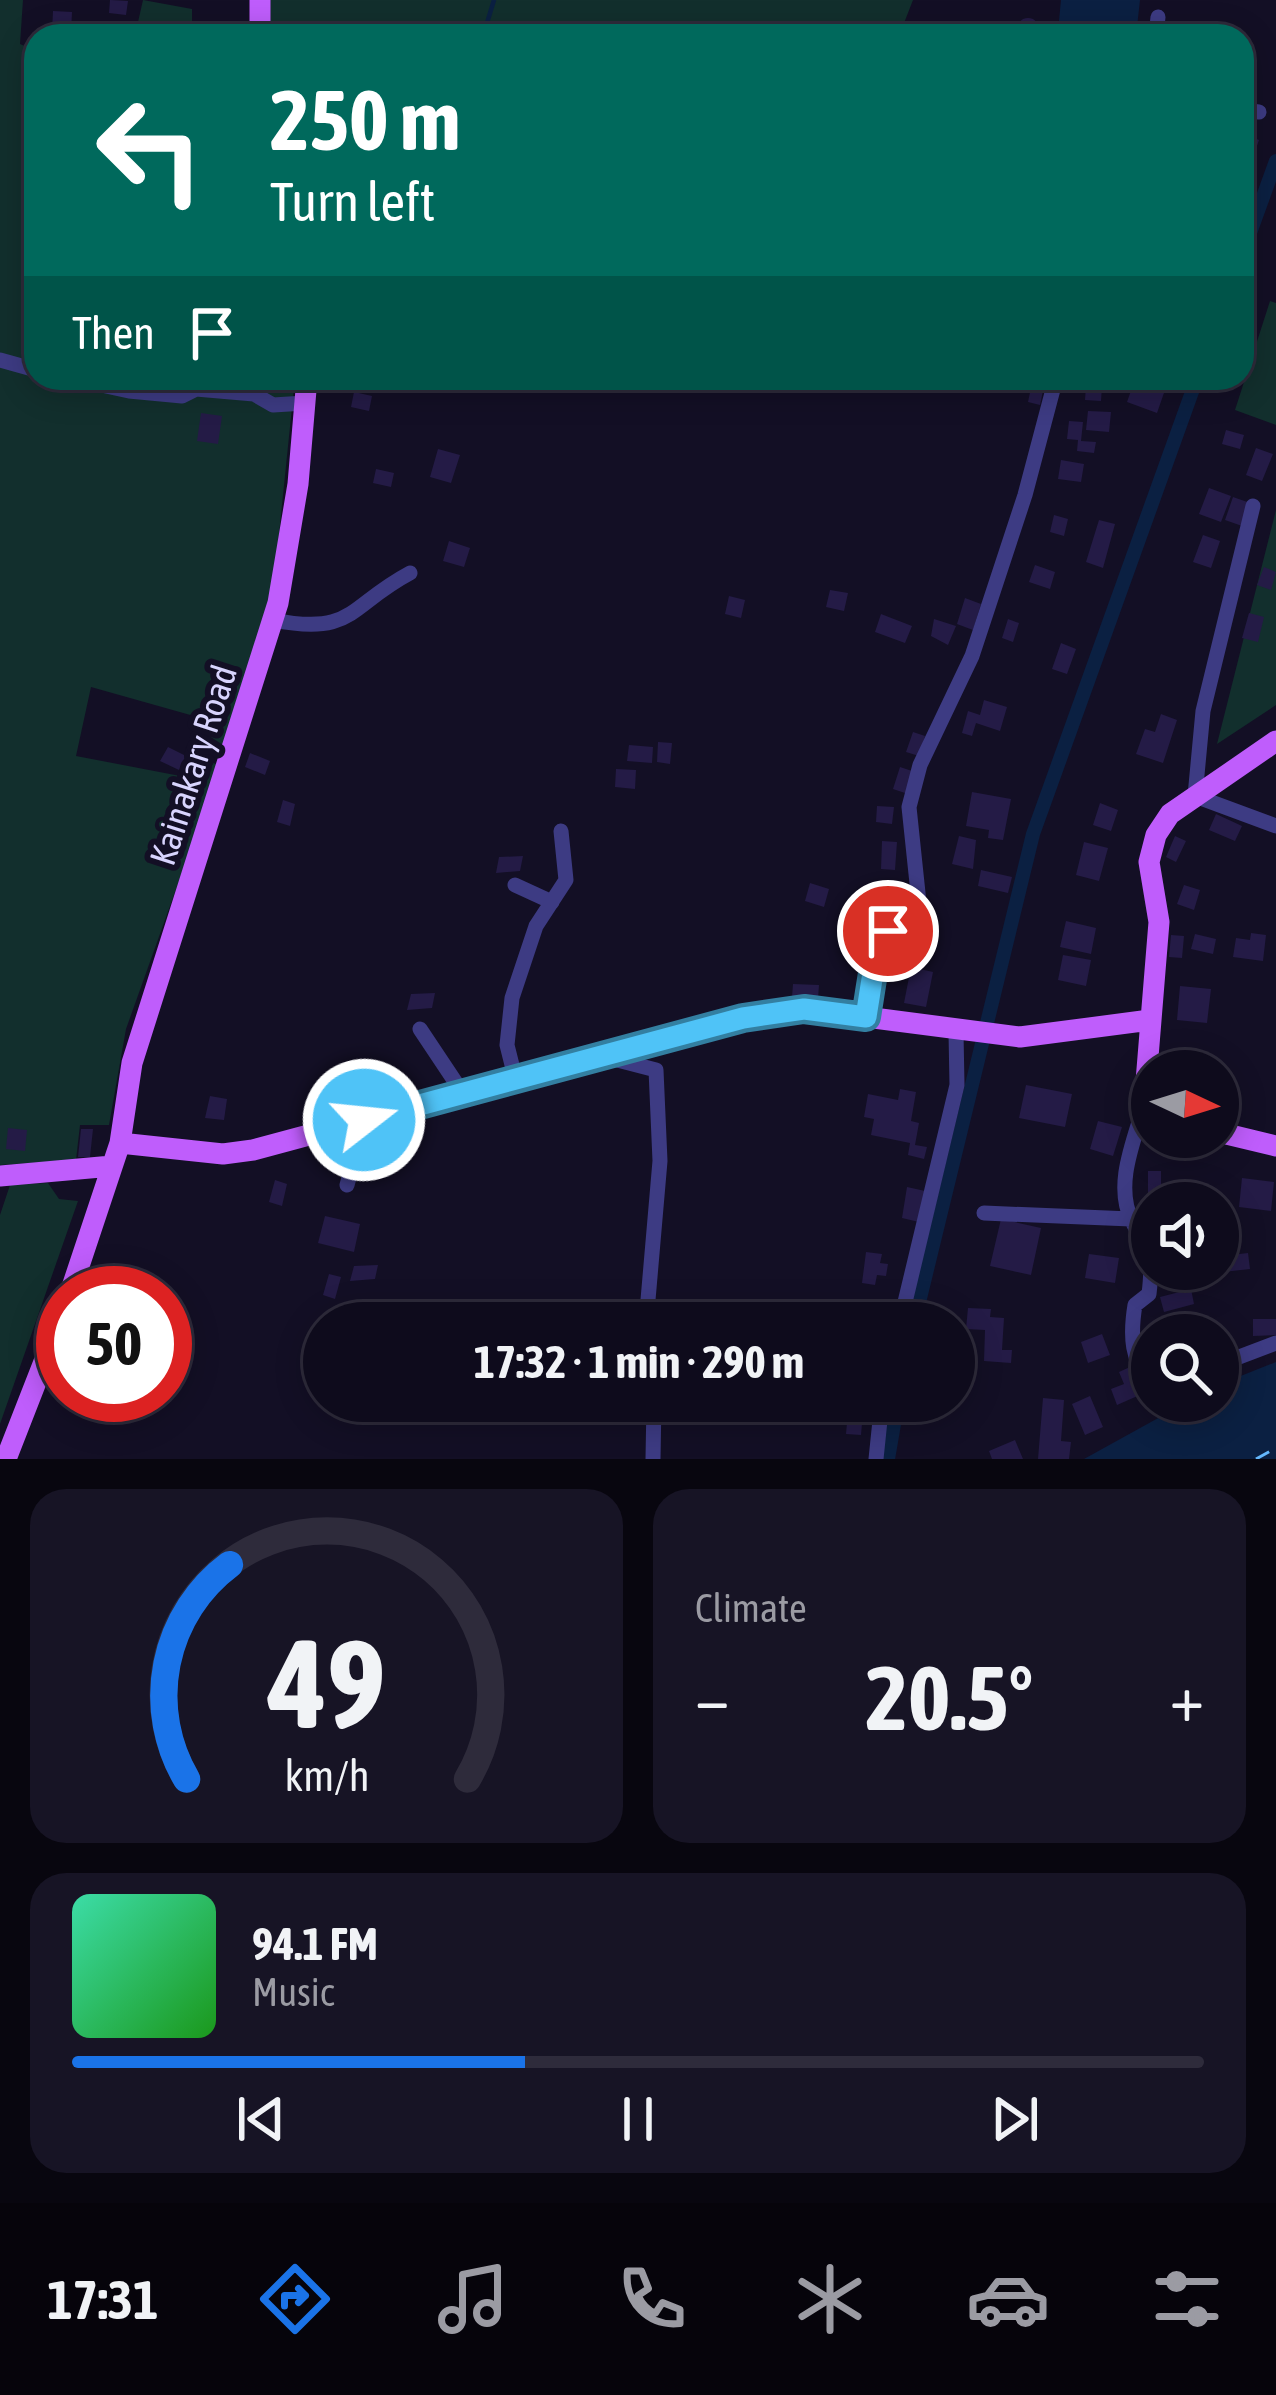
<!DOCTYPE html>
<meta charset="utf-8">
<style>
body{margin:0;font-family:"Asap Condensed",sans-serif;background:#171425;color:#f1f3f6;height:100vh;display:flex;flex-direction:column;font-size:45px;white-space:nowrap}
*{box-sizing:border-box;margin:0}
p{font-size:39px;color:#9b9ba3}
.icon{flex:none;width:66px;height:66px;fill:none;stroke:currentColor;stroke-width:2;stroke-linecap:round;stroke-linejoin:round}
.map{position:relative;height:1459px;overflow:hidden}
.side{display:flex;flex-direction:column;gap:30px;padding:30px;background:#08060f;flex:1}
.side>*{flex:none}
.banner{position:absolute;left:24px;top:24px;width:1230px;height:366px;border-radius:36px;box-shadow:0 6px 30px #0003,0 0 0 3px #2e2b3b;background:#00695c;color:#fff;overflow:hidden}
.needle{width:78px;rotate:94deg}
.tools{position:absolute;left:1131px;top:1050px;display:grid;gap:24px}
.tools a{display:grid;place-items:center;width:108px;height:108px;border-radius:50%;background:#0e0b1c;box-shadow:0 6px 30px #0003,0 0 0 3px #2e2b3b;font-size:60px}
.speed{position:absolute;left:36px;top:1266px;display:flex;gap:24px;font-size:60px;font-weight:700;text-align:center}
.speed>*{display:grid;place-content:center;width:156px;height:156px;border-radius:50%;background:#0e0b1c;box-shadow:0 6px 30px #0003,0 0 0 3px #2e2b3b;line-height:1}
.speed .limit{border:18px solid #d22;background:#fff;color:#111}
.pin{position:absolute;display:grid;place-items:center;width:102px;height:102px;color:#fff;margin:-51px;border:6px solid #fff;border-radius:50%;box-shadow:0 3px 12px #0007}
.me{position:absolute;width:132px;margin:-66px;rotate:74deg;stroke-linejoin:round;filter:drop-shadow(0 0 9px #0008)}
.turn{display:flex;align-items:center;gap:42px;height:252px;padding:0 48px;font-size:54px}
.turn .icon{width:156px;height:156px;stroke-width:2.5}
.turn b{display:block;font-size:84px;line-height:102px}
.then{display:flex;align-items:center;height:114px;padding:0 48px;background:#0003;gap:24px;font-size:45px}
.big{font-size:90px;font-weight:700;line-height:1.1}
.side .card{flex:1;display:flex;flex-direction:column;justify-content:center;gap:18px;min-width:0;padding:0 42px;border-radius:36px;background:#171425}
.side .dial{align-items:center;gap:0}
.dial svg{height:312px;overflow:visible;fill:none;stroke:#2e2b3b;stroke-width:7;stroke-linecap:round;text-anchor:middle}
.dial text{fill:#f1f3f6;stroke:none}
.song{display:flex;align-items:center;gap:36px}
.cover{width:144px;height:144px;border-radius:18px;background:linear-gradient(135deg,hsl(160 70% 55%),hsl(120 70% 35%))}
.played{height:12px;border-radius:6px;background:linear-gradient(90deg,#1a73e8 40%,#2e2b3b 40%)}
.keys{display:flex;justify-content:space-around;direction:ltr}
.heat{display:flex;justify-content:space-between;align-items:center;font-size:66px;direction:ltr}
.side .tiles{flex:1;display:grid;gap:30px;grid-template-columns:1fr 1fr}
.card:last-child{grid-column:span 2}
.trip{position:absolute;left:303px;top:1302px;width:672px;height:120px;border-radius:60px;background:#0e0b1c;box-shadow:0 6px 30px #0003,0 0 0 3px #2e2b3b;font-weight:700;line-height:120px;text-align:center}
.tabs{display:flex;height:192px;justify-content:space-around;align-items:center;background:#06040b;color:#9b9ba3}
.tabs .icon{width:84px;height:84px}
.tabs .active{color:#1a73e8}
.tabs b{font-size:54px;color:#f1f3f6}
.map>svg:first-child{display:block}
.green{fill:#122f2d}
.water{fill:#0b2042}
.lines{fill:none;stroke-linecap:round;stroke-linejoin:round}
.stream{stroke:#0b2042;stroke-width:4.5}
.canal{stroke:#0b2042;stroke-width:14}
.ferry{stroke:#64b7fc;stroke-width:3;stroke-dasharray:15 12;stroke-linecap:butt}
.building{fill:#241b46}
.minor{stroke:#3d3b83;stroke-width:15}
.major{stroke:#bf5dfc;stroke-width:21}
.route-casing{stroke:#337fa1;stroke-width:30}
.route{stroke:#4fc3f7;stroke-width:21}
.labels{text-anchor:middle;stroke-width:12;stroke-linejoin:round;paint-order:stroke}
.street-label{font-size:36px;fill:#d8d4fe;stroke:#130f25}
</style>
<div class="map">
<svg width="1276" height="1459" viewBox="0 0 1276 1459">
<rect width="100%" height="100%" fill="#130f25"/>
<!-- green -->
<path class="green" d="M 0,0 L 23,0 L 20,44 L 36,51 L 36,378 L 295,378 L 274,583 L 225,751 L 202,741 L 201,718 L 91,687 L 76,756 L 196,779 L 200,756 L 220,766 L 126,1029 L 109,1125 L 80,1125 L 76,1160 L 0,1165 Z
M 143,0 L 192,9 L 192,36 L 82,36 L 85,26 L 136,31 Z
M 269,0 L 913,0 L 899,36 L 269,36 Z
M 1270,301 L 1276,303 L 1276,425 L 1235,410 Z
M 1276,510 L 1276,705 L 1217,744 Z
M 48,1183 L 59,1199 L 78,1201 L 0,1424 L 0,1215 L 10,1185 Z"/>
<!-- water -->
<path class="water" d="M 1061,0 L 1140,0 L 1137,27 L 1114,36 L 1058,31 Z
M 1276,1362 L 1276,1459 L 1084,1459 L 1189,1401 L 1218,1401 L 1218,1385 Z"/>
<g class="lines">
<!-- stream -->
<path class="stream" d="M 483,36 L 494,0"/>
<!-- canal -->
<path class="canal" d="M 1242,255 L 1276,161
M 914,1323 L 1033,834 L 1197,378
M 888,1459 L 898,1401"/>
<!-- ferry -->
<path class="ferry" d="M 1256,1459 L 1276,1448"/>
</g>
<!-- building -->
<path class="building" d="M 110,0 L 128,1 L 126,15 L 109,13 Z
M 53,11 L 72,12 L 71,33 L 52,32 Z
M1017 29a11 11 0 1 1 22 0a11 11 0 1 1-22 0Z
M 1247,135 L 1259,140 L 1249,169 L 1242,166 Z
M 1135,379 L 1165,390 L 1157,413 L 1127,402 Z
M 1032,383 L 1044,386 L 1040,405 L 1028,402 Z
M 1086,385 L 1102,386 L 1101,401 L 1085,400 Z
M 354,392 L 372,396 L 369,411 L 351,407 Z
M 1088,411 L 1111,412 L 1109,432 L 1086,430 Z
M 201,413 L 222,416 L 218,444 L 197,441 Z
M 1069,421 L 1083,422 L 1081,441 L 1096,442 L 1094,453 L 1077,451 L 1078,440 L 1067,439 Z
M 1226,430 L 1244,435 L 1240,449 L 1222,444 Z
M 1256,448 L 1273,454 L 1262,481 L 1246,475 Z
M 438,449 L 460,455 L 451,483 L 430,477 Z
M 1061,460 L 1084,464 L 1081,482 L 1058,479 Z
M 376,469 L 394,473 L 391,487 L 373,483 Z
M 1209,488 L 1231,496 L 1221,522 L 1199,514 Z
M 1233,497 L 1253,504 L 1245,527 L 1225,520 Z
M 1054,515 L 1068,519 L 1064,536 L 1050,532 Z
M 1099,520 L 1115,524 L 1103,568 L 1086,562 Z
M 1203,535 L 1220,541 L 1211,568 L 1193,562 Z
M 449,541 L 470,548 L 464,567 L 443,561 Z
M 1035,565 L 1055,572 L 1050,589 L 1029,582 Z
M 1264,567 L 1276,572 L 1271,590 L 1257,585 Z
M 830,590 L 848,593 L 844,611 L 826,607 Z
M 729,596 L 745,600 L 741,618 L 725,614 Z
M 965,598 L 981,604 L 973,630 L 957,624 Z
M 1249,613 L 1264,617 L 1258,642 L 1242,638 Z
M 881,614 L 912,626 L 905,643 L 875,632 Z
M 934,619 L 956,626 L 948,645 L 931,636 Z
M 1008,619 L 1019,623 L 1013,642 L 1002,638 Z
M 1061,643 L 1076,649 L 1067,674 L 1052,669 Z
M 984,700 L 1007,707 L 1000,731 L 976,723 L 972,736 L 962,733 L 968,711 L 980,715 Z
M 1161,714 L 1177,720 L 1163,763 L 1136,754 L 1145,729 L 1155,732 Z
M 913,732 L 925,736 L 919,756 L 906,752 Z
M 658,742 L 672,743 L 670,764 L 657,762 Z
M 629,745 L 653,747 L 652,763 L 627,761 Z
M 168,747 L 186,756 L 179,770 L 160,761 Z
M 250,753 L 270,761 L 265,775 L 245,767 Z
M 900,767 L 915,772 L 908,794 L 893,789 Z
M 616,769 L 636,770 L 635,789 L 615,787 Z
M 972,792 L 1011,799 L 1003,840 L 988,838 L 989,830 L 966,826 Z
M 283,800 L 295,804 L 290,826 L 277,822 Z
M 1100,803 L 1118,810 L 1111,831 L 1093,825 Z
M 877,806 L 894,807 L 892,824 L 876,822 Z
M 1216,814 L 1242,826 L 1235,841 L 1209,830 Z
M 959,836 L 976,840 L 973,869 L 952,864 Z
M 1175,836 L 1186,841 L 1176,862 L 1166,857 Z
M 882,841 L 897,842 L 895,870 L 881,869 Z
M 1084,842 L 1108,848 L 1099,881 L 1076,875 Z
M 523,856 L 520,871 L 496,873 L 499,857 Z
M 981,870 L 1012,877 L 1008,893 L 978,886 Z
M 810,883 L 829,889 L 824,907 L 805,901 Z
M 1184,885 L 1200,890 L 1194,910 L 1177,904 Z
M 1066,921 L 1096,928 L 1091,954 L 1060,947 Z
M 1251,933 L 1266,935 L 1263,961 L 1233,957 L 1236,938 L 1250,940 Z
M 1195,934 L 1216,939 L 1213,954 L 1191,949 Z
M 1171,935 L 1184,936 L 1182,958 L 1169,957 Z
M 1063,955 L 1091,960 L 1086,986 L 1058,980 Z
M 911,967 L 933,972 L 926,1007 L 904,1003 Z
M 793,984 L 819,985 L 818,999 L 792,997 Z
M 1180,986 L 1211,989 L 1207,1023 L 1177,1020 Z
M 435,993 L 432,1008 L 407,1010 L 411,994 Z
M 1026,1085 L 1072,1094 L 1065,1127 L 1019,1118 Z
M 900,1089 L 916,1092 L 911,1121 L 919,1123 L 915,1145 L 927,1147 L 924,1159 L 908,1155 L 910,1143 L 871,1135 L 874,1119 L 864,1117 L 868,1094 L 898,1100 Z
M 210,1096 L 227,1099 L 224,1120 L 205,1118 Z
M 1098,1121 L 1122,1127 L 1113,1156 L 1090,1149 Z
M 8,1128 L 27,1130 L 25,1151 L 6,1149 Z
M 81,1129 L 93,1129 L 90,1157 L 78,1157 Z
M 1148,1171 L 1161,1171 L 1161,1193 L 1148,1193 Z
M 1242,1178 L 1274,1182 L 1271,1211 L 1239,1207 Z
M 275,1180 L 287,1184 L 282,1206 L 269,1202 Z
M 907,1187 L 925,1191 L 919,1222 L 902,1218 Z
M 325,1216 L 360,1224 L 354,1252 L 318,1243 Z
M 1001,1219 L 1041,1228 L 1031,1275 L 990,1266 Z
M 866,1252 L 882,1254 L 880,1263 L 888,1264 L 886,1276 L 877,1275 L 875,1285 L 862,1283 Z
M 1248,1253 L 1250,1269 L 1223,1272 L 1222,1256 Z
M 1089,1254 L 1119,1258 L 1115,1283 L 1085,1278 Z
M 378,1265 L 375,1279 L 350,1281 L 354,1266 Z
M 329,1274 L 341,1277 L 335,1299 L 323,1295 Z
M 1191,1289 L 1194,1304 L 1164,1312 L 1160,1297 Z
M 968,1308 L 991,1309 L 990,1317 L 1004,1318 L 1002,1350 L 1012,1350 L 1011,1363 L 984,1361 L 985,1330 L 966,1329 Z
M 1253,1319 L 1276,1319 L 1276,1335 L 1253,1336 Z
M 1102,1334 L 1110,1355 L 1088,1363 L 1081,1342 Z
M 1130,1367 L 1142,1394 L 1117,1405 L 1111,1389 L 1124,1384 L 1119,1372 Z
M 1090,1396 L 1103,1427 L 1085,1435 L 1072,1404 Z
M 1043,1398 L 1064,1400 L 1061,1441 L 1071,1442 L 1069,1459 L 1038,1459 Z
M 848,1412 L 863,1412 L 861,1435 L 846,1434 Z
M 1015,1440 L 1023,1459 L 992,1459 L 989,1451 Z"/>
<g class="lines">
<!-- minor -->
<path class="minor" d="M 1156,36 L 1158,17
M 1242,110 L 1259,112
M 0,360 L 36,370
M 69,378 L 129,391 L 182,396 L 196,389 L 254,394 L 273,405 L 305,403
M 1253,506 L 1203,711 L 1195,796 L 1276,826
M 273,620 C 354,636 348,606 410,573
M 515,885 L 552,902
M 866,1017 L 876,954 L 888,931 L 916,928 L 920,912 L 909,807 L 920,765 L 972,656 L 1025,495 L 1056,378
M 420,1029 L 462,1092
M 602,1056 L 656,1070 L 660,1161 L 646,1323
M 515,1077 L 507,1045 L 512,998 L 536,926 L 566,880 L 561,831
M 1144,1106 C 1134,1141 1114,1185 1132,1221 C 1148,1253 1154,1253 1149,1294 L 1135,1305 C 1130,1335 1131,1362 1152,1385
M 347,1185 L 365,1120
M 984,1213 L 1131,1219
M 900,1323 L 957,1085 L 956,1033
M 1218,1365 L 1276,1343
M 653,1459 L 654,1401
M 876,1459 L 882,1401"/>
<!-- major -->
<path class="major" d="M 260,0 L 260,36
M 1152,1111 L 1144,1106 L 1159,922 L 1149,862 L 1156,835 L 1170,814 L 1276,741
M 1218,1132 L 1276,1146
M 120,1143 L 223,1154 L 253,1150 L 743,1018 L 804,1009 L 1020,1037 L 1150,1020
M 0,1176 L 112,1166
M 70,1293 L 120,1143 L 132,1063 L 278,603 L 298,484 L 307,378
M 6,1459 L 63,1313"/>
</g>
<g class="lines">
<defs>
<path id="route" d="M 364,1120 L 743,1018 L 804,1009 L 866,1017 L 876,954 L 888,931"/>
</defs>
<!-- route casing -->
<use href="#route" class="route-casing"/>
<!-- route -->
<use href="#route" class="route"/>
</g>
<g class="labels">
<!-- street labels -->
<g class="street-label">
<text transform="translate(193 765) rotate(-72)" y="13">Kainakary Road</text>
</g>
</g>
</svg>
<div class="tools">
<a><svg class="needle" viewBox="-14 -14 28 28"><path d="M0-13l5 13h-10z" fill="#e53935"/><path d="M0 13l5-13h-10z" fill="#9b9ba3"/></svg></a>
<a><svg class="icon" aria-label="sound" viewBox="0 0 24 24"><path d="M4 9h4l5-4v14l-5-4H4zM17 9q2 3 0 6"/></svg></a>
<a><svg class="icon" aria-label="search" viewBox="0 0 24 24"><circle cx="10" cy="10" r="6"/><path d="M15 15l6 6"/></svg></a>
</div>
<div class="speed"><div class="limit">50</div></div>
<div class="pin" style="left:888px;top:931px;background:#d93025"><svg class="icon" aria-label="arrive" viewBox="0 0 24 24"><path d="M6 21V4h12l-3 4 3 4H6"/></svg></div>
<svg class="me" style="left:364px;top:1120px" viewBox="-20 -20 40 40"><circle r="17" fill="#4fc3f7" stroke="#fff" stroke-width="3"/><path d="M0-11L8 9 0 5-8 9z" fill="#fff"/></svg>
<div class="trip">17:32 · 1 min · 290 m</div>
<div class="banner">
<div class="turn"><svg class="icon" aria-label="left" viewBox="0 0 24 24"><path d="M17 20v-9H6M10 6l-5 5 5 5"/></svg><div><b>250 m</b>Turn left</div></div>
<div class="then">Then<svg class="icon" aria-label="arrive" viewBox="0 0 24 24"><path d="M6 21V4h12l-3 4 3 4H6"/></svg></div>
</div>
</div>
<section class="side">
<div class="tiles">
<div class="card dial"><svg viewBox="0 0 100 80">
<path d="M14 69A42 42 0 1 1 86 69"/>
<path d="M14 69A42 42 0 0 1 25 14" stroke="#1a73e8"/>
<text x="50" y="56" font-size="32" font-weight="700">49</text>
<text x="50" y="72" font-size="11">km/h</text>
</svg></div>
<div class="card"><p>Climate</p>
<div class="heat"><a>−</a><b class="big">20.5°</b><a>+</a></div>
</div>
<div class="card">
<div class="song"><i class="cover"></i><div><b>94.1 FM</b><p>Music</p></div></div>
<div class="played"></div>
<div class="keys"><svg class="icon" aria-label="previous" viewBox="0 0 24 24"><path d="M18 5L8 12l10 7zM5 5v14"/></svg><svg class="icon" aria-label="pause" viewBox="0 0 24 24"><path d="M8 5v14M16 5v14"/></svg><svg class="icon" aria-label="next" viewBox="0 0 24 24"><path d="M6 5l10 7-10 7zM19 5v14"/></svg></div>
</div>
</div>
</section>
<nav class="tabs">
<b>17:31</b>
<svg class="icon active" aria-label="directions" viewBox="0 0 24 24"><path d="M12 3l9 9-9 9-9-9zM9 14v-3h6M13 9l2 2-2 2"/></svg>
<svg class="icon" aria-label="music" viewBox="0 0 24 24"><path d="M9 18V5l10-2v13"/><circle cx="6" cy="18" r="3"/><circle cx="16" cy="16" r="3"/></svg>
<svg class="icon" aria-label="phone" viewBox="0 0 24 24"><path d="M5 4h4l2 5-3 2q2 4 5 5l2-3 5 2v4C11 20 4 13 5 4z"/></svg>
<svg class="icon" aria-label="climate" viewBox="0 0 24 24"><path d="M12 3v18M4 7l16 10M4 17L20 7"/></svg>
<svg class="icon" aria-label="car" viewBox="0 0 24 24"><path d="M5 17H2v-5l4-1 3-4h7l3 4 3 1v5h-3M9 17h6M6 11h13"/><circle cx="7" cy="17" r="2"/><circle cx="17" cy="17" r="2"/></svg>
<svg class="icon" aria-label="filters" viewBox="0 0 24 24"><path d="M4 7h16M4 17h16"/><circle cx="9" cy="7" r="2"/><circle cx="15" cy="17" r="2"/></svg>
</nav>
